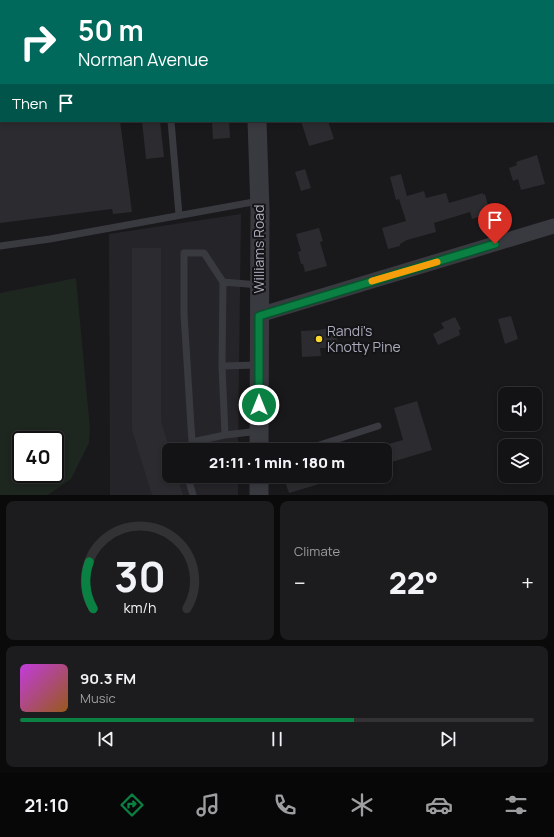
<!DOCTYPE html>
<meta charset="utf-8">
<style>
body{margin:0;font-family:Manrope,sans-serif;background:#1c1b1d;color:#f1f3f6;height:100vh;display:flex;flex-direction:column;font-size:15px;white-space:nowrap}
*{box-sizing:border-box;margin:0}
p{font-size:13px;color:#9d9ea0}
.icon{flex:none;width:22px;height:22px;fill:none;stroke:currentColor;stroke-width:2;stroke-linecap:round;stroke-linejoin:round}
.map{position:relative;height:495px;overflow:hidden}
.panel{display:flex;flex-direction:column;gap:6px;padding:6px;background:#0a0a0b;flex:1}
.panel>*{flex:none}
.top-card{position:absolute;left:0px;top:0px;width:554px;height:122px;box-shadow:0 2px 6px #0003,0 0 0 1px #323234;background:#00695c;color:#fff;overflow:hidden}
.tools{position:absolute;left:498px;top:387px;display:grid;gap:8px}
.tools a{display:grid;place-items:center;width:44px;height:44px;border-radius:8px;background:#131214;box-shadow:0 2px 6px #0003,0 0 0 1px #323234;font-size:20px}
.speed{position:absolute;left:12px;top:431px;display:flex;gap:8px;font-size:20px;font-weight:700;text-align:center}
.speed>*{display:grid;place-content:center;width:52px;height:52px;border-radius:50%;background:#131214;box-shadow:0 2px 6px #0003,0 0 0 1px #323234;line-height:1}
.speed .limit{border:2px solid #111;border-radius:6px;background:#fff;color:#111}
.pin{position:absolute;display:grid;place-items:center;width:34px;height:34px;color:#fff;margin:-41px -17px;border-radius:50% 50% 50% 0;rotate:-45deg;box-shadow:0 0 4px #0007}
.pin .icon{rotate:45deg}
.me{position:absolute;width:44px;margin:-22px;rotate:0deg;stroke-linejoin:round;filter:drop-shadow(0 0 3px #0008)}
.turn{display:flex;align-items:center;gap:14px;height:84px;padding:0 12px;font-size:18px}
.turn .icon{width:52px;height:52px;stroke-width:2.5}
.turn b{display:block;font-size:28px;line-height:34px}
.then{display:flex;align-items:center;height:38px;padding:0 12px;background:#0003;gap:8px;font-size:15px}
.big{font-size:30px;font-weight:800;line-height:1.1}
.panel .card{flex:1;display:flex;flex-direction:column;justify-content:center;gap:6px;min-width:0;padding:0 14px;border-radius:8px;background:#1c1b1d}
.panel .dial{align-items:center;gap:0}
.dial svg{height:104px;overflow:visible;fill:none;stroke:#323234;stroke-width:7;stroke-linecap:round;text-anchor:middle}
.dial text{fill:#f1f3f6;stroke:none}
.song{display:flex;align-items:center;gap:12px}
.cover{width:48px;height:48px;border-radius:6px;background:linear-gradient(135deg,hsl(290 70% 55%),hsl(30 70% 35%))}
.played{height:4px;border-radius:2px;background:linear-gradient(90deg,#0b8043 65%,#323234 65%)}
.keys{display:flex;justify-content:space-around;direction:ltr}
.heat{display:flex;justify-content:space-between;align-items:center;font-size:22px;direction:ltr}
.panel .tiles{flex:1;display:grid;gap:6px;grid-template-columns:1fr 1fr}
.card:last-child{grid-column:span 2}
.trip{position:absolute;left:162px;top:443px;width:230px;height:40px;border-radius:8px;background:#131214;box-shadow:0 2px 6px #0003,0 0 0 1px #323234;font-weight:800;line-height:40px;text-align:center}
.tab-bar{display:flex;height:64px;justify-content:space-around;align-items:center;background:#080708;color:#9d9ea0}
.tab-bar .icon{width:28px;height:28px}
.tab-bar .active{color:#0b8043}
.tab-bar b{font-size:18px;color:#f1f3f6}
.map>svg:first-child{display:block}
.built{fill:#252428}
.green{fill:#1e2620;fill-rule:evenodd}
.building{fill:#2c2b2f}
.lines{fill:none;stroke-linecap:round;stroke-linejoin:round}
.service{stroke:#393940;stroke-width:7}
.minor{stroke:#393940;stroke-width:15}
.tertiary{stroke:#393940;stroke-width:19}
.route-casing{stroke:#07532c;stroke-width:10}
.route{stroke:#0b8043;stroke-width:7}
.slow{stroke:#f59e0b;stroke-width:7}
.poi-dot{fill:#fcd82f;stroke:#141316;stroke-width:1.5}
.labels{text-anchor:middle;stroke-width:4;stroke-linejoin:round;paint-order:stroke}
.street-label{font-size:14px;fill:#aaacbb;stroke:#141316}
.poi-label{font-size:14px;fill:#aaacbb;stroke:#141316;text-anchor:start}
</style>
<div class="map">
<svg width="554" height="495" viewBox="0 0 554 495">
<rect width="100%" height="100%" fill="#19181b"/>
<!-- built -->
<path class="built" d="M 241,214 L 238,450 L 169,450 L 169,476 L 238,476 L 238,495 L 110,495 L 109,234 Z"/>
<!-- green -->
<path class="green" d="M 76,278 L 90,428 L 89,443 L 71,479 L 48,495 L 0,495 L 0,293 ZM 21,440 L 55,440 L 55,474 L 21,474 Z"/>
<!-- building -->
<path class="building" d="M 0,121 L 120,121 L 132,212 L 113,214 L 112,209 L 0,223 Z
M 142,121 L 160,121 L 164,157 L 146,159 Z
M 212,121 L 229,121 L 230,138 L 213,139 Z
M 301,121 L 328,121 L 334,139 L 309,146 Z
M 537,155 L 545,184 L 521,190 L 518,179 L 513,181 L 509,168 L 517,165 L 516,162 Z
M 305,169 L 311,188 L 301,191 L 295,172 Z
M 401,174 L 407,196 L 424,191 L 426,198 L 446,193 L 449,203 L 483,193 L 483,195 L 485,194 L 490,213 L 472,219 L 470,212 L 434,223 L 436,232 L 407,240 L 400,244 L 400,246 L 388,249 L 382,228 L 406,221 L 399,199 L 396,200 L 390,177 Z
M 319,228 L 323,241 L 320,242 L 327,266 L 305,272 L 303,264 L 301,264 L 298,252 L 301,251 L 296,234 Z
M 132,248 L 161,248 L 161,421 L 169,447 L 169,476 L 177,476 L 183,495 L 152,495 L 132,430 Z
M 511,316 L 518,339 L 505,344 L 498,319 Z
M 455,317 L 461,329 L 459,330 L 460,335 L 438,345 L 433,334 L 444,328 L 441,323 Z
M 334,327 L 339,348 L 320,348 L 321,356 L 302,357 L 301,331 L 319,330 Z
M 417,401 L 432,450 L 385,464 L 385,445 L 403,440 L 394,408 Z
M 283,476 L 336,476 L 336,479 L 289,493 Z"/>
<g class="lines">
<!-- service -->
<path class="service" d="M 97,0 L 97,1
M 287,0 L 287,1
M 481,0 L 481,1
M 121,1 L 127,0
M 0,53 L 1,53
M 171,121 L 179,215
M 0,246 L 50,239 L 259,201
M 223,282 L 222,366 L 259,365
M 259,285 L 223,282 L 204,253 L 184,253 L 184,314 L 192,442 L 225,435 L 259,431
M 222,366 L 225,435
M 304,450 L 378,426
M 193,495 L 188,478 L 195,476"/>
<!-- minor -->
<path class="minor" d="M 259,315 L 554,226"/>
<!-- tertiary -->
<path class="tertiary" d="M 244,0 L 244,1
M 257,121 L 260,210 L 259,450
M 259,476 L 259,495"/>
</g>
<g class="lines">
<defs>
<path id="route" d="M 259,405 L 259,316 L 495,244"/>
</defs>
<!-- route casing -->
<use href="#route" class="route-casing"/>
<!-- route -->
<use href="#route" class="route"/>
<!-- slow -->
<path class="slow" d="M 372,281 L 437,262"/>
</g>
<!-- markers -->
<circle class="poi-dot" cx="319" cy="339" r="4"/>
<g class="labels">
<!-- street labels -->
<g class="street-label">
<text transform="translate(259 249) rotate(-90)" y="5">Williams Road</text>
</g>
<!-- poi labels -->
<g class="poi-label">
<text x="327" y="336">Randi's<tspan x="327" dy="16">Knotty Pine</tspan></text>
</g>
</g>
</svg>
<div class="tools">
<a><svg class="icon" aria-label="sound" viewBox="0 0 24 24"><path d="M4 9h4l5-4v14l-5-4H4zM17 9q2 3 0 6"/></svg></a>
<a><svg class="icon" aria-label="layers" viewBox="0 0 24 24"><path d="M12 4l9 5-9 5-9-5zM3 14l9 5 9-5"/></svg></a>
</div>
<div class="speed"><div class="limit">40</div></div>
<div class="pin" style="left:495px;top:244px;background:#d93025"><svg class="icon" aria-label="arrive" viewBox="0 0 24 24"><path d="M6 21V4h12l-3 4 3 4H6"/></svg></div>
<svg class="me" style="left:259px;top:405px" viewBox="-20 -20 40 40"><circle r="17" fill="#0b8043" stroke="#fff" stroke-width="3"/><path d="M0-11L8 9 0 5-8 9z" fill="#fff"/></svg>
<div class="trip">21:11 · 1 min · 180 m</div>
<div class="top-card">
<div class="turn"><svg class="icon" aria-label="right" viewBox="0 0 24 24"><path d="M7 20v-9h11M14 6l5 5-5 5"/></svg><div><b>50 m</b>Norman Avenue</div></div>
<div class="then">Then<svg class="icon" aria-label="arrive" viewBox="0 0 24 24"><path d="M6 21V4h12l-3 4 3 4H6"/></svg></div>
</div>
</div>
<section class="panel">
<div class="tiles">
<div class="card dial"><svg viewBox="0 0 100 80">
<path d="M14 69A42 42 0 1 1 86 69"/>
<path d="M14 69A42 42 0 0 1 11 33" stroke="#0b8043"/>
<text x="50" y="56" font-size="32" font-weight="700">30</text>
<text x="50" y="72" font-size="11">km/h</text>
</svg></div>
<div class="card"><p>Climate</p>
<div class="heat"><a>−</a><b class="big">22°</b><a>+</a></div>
</div>
<div class="card">
<div class="song"><i class="cover"></i><div><b>90.3 FM</b><p>Music</p></div></div>
<div class="played"></div>
<div class="keys"><svg class="icon" aria-label="previous" viewBox="0 0 24 24"><path d="M18 5L8 12l10 7zM5 5v14"/></svg><svg class="icon" aria-label="pause" viewBox="0 0 24 24"><path d="M8 5v14M16 5v14"/></svg><svg class="icon" aria-label="next" viewBox="0 0 24 24"><path d="M6 5l10 7-10 7zM19 5v14"/></svg></div>
</div>
</div>
</section>
<nav class="tab-bar">
<b>21:10</b>
<svg class="icon active" aria-label="directions" viewBox="0 0 24 24"><path d="M12 3l9 9-9 9-9-9zM9 14v-3h6M13 9l2 2-2 2"/></svg>
<svg class="icon" aria-label="music" viewBox="0 0 24 24"><path d="M9 18V5l10-2v13"/><circle cx="6" cy="18" r="3"/><circle cx="16" cy="16" r="3"/></svg>
<svg class="icon" aria-label="phone" viewBox="0 0 24 24"><path d="M5 4h4l2 5-3 2q2 4 5 5l2-3 5 2v4C11 20 4 13 5 4z"/></svg>
<svg class="icon" aria-label="climate" viewBox="0 0 24 24"><path d="M12 3v18M4 7l16 10M4 17L20 7"/></svg>
<svg class="icon" aria-label="car" viewBox="0 0 24 24"><path d="M5 17H2v-5l4-1 3-4h7l3 4 3 1v5h-3M9 17h6M6 11h13"/><circle cx="7" cy="17" r="2"/><circle cx="17" cy="17" r="2"/></svg>
<svg class="icon" aria-label="filters" viewBox="0 0 24 24"><path d="M4 7h16M4 17h16"/><circle cx="9" cy="7" r="2"/><circle cx="15" cy="17" r="2"/></svg>
</nav>
